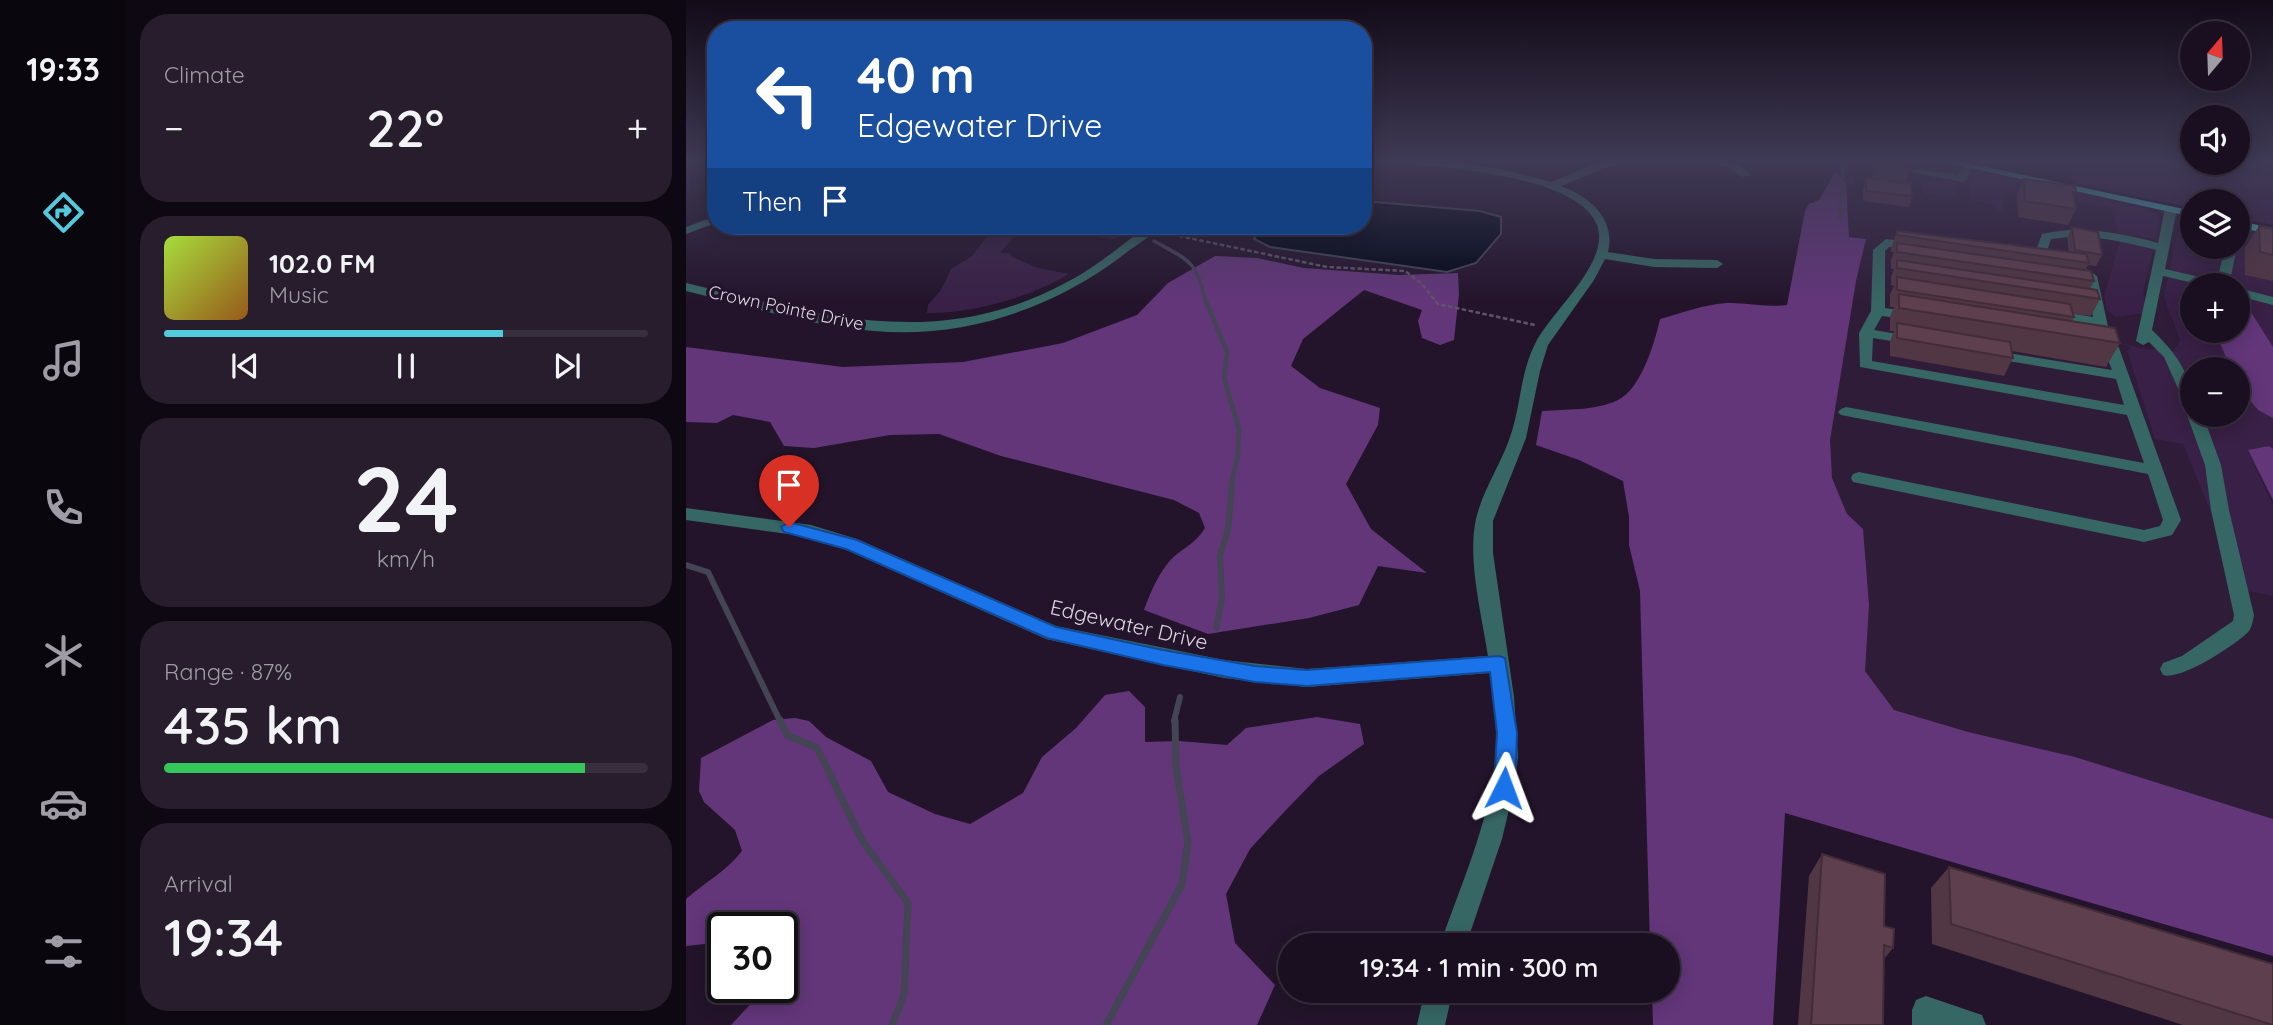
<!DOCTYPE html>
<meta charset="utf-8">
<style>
body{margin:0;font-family:Quicksand,sans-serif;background:#271d2d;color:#f1f3f6;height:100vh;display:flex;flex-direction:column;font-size:26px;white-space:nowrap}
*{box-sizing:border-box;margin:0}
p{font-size:23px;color:#9f9ca5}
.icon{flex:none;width:38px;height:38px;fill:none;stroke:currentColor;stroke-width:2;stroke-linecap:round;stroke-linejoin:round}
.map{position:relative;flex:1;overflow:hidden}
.side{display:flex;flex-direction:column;gap:14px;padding:14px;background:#0e0812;width:560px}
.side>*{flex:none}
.guide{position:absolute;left:21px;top:21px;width:665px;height:214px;border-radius:28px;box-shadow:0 4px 18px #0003,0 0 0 2px #382f3e;background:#1a4fa0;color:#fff;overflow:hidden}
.needle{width:46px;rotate:19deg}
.controls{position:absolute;left:1494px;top:21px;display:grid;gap:14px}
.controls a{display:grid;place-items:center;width:70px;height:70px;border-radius:50%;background:#1a0f20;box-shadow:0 4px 18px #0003,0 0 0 2px #382f3e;font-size:35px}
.speed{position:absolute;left:21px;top:912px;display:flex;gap:14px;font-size:35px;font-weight:700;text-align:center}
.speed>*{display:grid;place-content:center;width:91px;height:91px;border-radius:50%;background:#1a0f20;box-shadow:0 4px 18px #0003,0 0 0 2px #382f3e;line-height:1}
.speed .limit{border:4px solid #111;border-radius:10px;background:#fff;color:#111}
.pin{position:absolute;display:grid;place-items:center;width:60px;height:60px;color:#fff;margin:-72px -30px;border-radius:50% 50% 50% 0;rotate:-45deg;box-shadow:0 0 7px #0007}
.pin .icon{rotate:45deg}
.me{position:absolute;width:77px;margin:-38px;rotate:3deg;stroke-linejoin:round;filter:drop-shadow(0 0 5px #0008)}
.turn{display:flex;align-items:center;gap:24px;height:147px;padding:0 35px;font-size:32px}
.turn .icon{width:91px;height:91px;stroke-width:2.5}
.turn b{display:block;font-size:49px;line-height:60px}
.then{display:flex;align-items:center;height:66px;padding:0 35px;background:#0003;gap:14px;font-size:26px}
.big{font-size:52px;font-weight:600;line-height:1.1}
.side .card{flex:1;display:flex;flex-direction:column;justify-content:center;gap:10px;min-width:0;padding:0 24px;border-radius:28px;background:#271d2d}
.side .dial{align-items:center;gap:0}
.dial b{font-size:91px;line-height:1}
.song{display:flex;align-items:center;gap:21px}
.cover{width:84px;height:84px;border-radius:10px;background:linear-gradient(135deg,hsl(80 70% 55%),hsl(30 70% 35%))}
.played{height:7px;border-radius:4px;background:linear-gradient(90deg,#53cadc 70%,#382f3e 70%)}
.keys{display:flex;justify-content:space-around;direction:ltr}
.heat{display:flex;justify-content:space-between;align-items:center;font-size:38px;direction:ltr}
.charge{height:10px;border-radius:5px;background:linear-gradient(90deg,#34c759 87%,#382f3e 0)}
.trip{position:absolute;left:592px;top:933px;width:402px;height:70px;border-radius:35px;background:#1a0f20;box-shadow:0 4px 18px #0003,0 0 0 2px #382f3e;font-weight:600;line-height:70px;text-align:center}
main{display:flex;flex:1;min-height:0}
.tabs{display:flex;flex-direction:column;width:126px;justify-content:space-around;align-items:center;background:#0a060d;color:#9f9ca5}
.tabs .icon{width:49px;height:49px}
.tabs .on{color:#53cadc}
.tabs b{font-size:32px;color:#f1f3f6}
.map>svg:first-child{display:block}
.built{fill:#2f1c38;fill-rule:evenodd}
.green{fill:#392046;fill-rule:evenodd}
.forest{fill:#63367a}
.water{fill:#000616;stroke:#434454;stroke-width:2}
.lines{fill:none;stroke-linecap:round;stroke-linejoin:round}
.stream-far3{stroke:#434454;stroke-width:3.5}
.stream-far2{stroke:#434454;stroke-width:4.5}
.stream-far1{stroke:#434454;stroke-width:6}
.stream{stroke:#434454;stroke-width:7}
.path{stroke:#615469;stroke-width:2.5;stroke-dasharray:4.5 2.5;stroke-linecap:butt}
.minor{fill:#366764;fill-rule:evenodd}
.major{fill:#45b4ae;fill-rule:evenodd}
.wall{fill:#513643}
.building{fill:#5e3f4e;stroke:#422c37;stroke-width:2}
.route{fill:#1a73e8;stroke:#114b97;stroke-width:2}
.labels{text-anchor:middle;stroke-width:7;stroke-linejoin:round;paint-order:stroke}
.far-street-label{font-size:18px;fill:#ded4e4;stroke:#23142b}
.street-label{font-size:21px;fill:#ded4e4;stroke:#23142b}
</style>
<main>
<nav class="tabs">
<b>19:33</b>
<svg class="icon on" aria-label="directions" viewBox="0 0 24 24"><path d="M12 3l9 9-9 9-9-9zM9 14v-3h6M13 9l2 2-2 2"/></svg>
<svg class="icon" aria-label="music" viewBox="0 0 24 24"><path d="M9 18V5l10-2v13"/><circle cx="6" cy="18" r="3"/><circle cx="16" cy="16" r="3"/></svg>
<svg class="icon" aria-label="phone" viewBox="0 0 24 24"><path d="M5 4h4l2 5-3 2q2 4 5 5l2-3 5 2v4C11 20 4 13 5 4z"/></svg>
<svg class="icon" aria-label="climate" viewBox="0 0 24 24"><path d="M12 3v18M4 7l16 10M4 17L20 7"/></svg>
<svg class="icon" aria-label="car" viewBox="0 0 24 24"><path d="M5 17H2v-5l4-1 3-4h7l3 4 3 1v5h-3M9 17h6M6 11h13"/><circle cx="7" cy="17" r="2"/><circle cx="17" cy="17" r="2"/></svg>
<svg class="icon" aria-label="filters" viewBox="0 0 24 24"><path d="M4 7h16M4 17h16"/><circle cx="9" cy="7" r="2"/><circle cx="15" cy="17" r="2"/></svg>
</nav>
<section class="side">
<div class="card"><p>Climate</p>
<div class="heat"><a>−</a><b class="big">22°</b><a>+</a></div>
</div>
<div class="card">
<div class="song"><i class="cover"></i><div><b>102.0 FM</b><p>Music</p></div></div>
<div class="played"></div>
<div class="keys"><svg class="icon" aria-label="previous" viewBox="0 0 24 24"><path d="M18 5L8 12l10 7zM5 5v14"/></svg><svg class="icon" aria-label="pause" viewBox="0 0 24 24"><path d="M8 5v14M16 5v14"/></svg><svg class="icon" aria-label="next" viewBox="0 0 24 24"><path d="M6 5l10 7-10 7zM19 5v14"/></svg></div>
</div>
<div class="card dial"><b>24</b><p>km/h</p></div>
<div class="card"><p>Range · 87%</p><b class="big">435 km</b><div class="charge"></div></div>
<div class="card"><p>Arrival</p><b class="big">19:34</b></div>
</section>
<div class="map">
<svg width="1587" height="1025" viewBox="0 0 1587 1025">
<rect width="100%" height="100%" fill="#23142b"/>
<!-- built -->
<path class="built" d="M 1148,160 L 1245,160 L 1507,216 L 1507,247 L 1552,247 L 1552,226 L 1587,233 L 1587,905 L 1067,753 ZM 1507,285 L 1552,285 L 1552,331 L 1507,331 ZM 1507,369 L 1552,369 L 1552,415 L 1507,415 Z"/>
<!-- green -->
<path class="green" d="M 1148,160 L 1243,160 L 1272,168 L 1269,176 L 1257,174 L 1253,168 L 1220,161 L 1187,166 L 1166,166 L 1169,185 L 1160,183 L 1149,172 L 1146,175 Z
M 1297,160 L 1507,160 L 1507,163 L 1587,160 L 1587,225 L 1552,218 L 1552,201 L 1507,201 L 1507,208 L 1388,183 L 1385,176 Z
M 1287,169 L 1461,209 L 1474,218 L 1470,239 L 1432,233 L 1425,207 L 1318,192 L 1317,215 L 1305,203 L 1283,200 L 1284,179 Z
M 1260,179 L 1269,182 L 1273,198 L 1237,194 L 1237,182 Z
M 1507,219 L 1507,247 L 1552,247 L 1552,228 L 1587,235 L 1587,449 L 1583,446 L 1562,451 L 1587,505 L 1587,596 L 1543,587 L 1524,510 L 1497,444 L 1469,439 L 1441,351 L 1445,347 L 1431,342 L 1459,349 L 1488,351 L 1494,340 L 1478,297 L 1494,221 ZM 1507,285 L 1552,285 L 1552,331 L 1507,331 ZM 1507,369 L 1552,369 L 1552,415 L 1507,415 Z
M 262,226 L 451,226 L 429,239 L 334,229 L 314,253 L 324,253 L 326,257 L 352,268 L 383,274 C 345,297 285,314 241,313 L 242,305 L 255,290 L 265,269 L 286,256 L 302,235 L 267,230 Z
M 1434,241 L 1467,250 L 1457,292 L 1460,307 L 1458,313 L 1430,317 L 1420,309 L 1418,296 Z"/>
<!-- forest -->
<path class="forest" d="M 1149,172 L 1160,183 L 1163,237 L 1180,239 L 1170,281 L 1144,440 L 1146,478 L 1161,514 L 1177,529 L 1183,605 L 1179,671 L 1208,710 L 1282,732 L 1389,757 L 1587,819 L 1587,956 L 1099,813 L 1087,1025 L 967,1025 L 966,991 L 982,990 L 982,945 L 964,945 L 954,591 L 943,545 L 943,517 L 937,481 L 893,460 L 850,445 L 856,411 C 881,409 909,411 932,400 C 955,389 969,342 974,319 C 996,313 1017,305 1040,303 C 1061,302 1080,308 1101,305 L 1119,211 L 1123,204 L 1133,200 Z
M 529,256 L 571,258 L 618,268 L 713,275 L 772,273 L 773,294 L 768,340 L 754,345 L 736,338 L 732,321 L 736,310 L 678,290 L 617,339 L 605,366 L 634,388 L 694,408 L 692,425 L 660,484 L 685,529 L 741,573 L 692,566 L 673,605 L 623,618 L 522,634 L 458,610 C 465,591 475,567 491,554 C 503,545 511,541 519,528 L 513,513 L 488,500 L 315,456 L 253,434 L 204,435 L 128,448 L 98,446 L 84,422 L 47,415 L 31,423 L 0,422 L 0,347 L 157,367 L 277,362 L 377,343 L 451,315 L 482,283 Z
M 1552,306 L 1565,312 L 1587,347 L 1587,418 L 1572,410 L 1552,386 L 1552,369 L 1545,369 L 1531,336 L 1530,331 L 1552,331 Z
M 1583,446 L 1587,449 L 1587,500 L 1562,450 Z
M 443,691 L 459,707 L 459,742 L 493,741 L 541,745 L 560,728 L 631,717 L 674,724 L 678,744 L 633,776 L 599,811 L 564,849 L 540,894 L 549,943 L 589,985 L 571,1025 L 45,1025 L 73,995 L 72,987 L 96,987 L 96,928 L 37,928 L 37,942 L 0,946 L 0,899 C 19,882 41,871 56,851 L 49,830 L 18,802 L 13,791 L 15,758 L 87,720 L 109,718 L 123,721 L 140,737 L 185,761 L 202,792 L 249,814 L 284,824 L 337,793 L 356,757 L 390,728 L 419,695 Z"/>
<!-- water -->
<path class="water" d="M 677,201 L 794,211 L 815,217 L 815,234 L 790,263 L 761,272 L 584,247 L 568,239 L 578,226 L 677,226 Z"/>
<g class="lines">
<!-- stream-far3 -->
<path class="stream-far3" d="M 1154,218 L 1158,160
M 348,226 L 432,234
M 468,241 C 504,261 511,261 520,303"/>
<!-- stream-far2 -->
<path class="stream-far2" d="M 520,301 L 541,352 L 538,378 L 553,429 L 552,454 L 545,485"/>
<!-- stream-far1 -->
<path class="stream-far1" d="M 0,565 L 22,572 L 94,721
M 530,628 L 536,599 L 534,555 L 542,530 L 546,484
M 488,721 L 494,697"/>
<!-- stream -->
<path class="stream" d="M 94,720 L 101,735 L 131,748 L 176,840 L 222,903 L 218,995 L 206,1025
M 420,1025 L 496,884 L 502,842 L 490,767 L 489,720"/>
<!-- path -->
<path class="path" d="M 479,233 L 641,267 L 719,271 L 736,284 L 752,304 L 849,325"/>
<!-- minor -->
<path class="minor" d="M 694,160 L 742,160 L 784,164 L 818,170 L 865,182 L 909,164 L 952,160 L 916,169 L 875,186 C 904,197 930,219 922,252 L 968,259 L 1031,260 L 1037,264 L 1031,268 L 968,267 L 919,259 L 908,280 L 862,345 L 854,371 L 840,438 L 807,521 L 807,553 L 828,697 L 832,757 L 829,784 L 816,839 L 780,945 L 754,945 C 775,884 803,824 809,759 C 812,731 808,701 804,673 L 621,687 L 538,678 L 360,639 L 159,549 L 124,537 L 0,520 L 0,508 L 125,525 L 171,539 L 370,626 L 538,660 L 621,669 L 802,656 C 796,616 781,559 790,519 C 797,488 817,462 826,431 C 835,402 835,371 849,344 C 864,312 925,263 911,225 C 891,173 747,166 699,163 Z
M 1013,160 L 1051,164 L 1065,175 L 1056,177 L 1044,168 Z
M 1278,164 L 1287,166 L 1281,179 L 1276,182 L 1225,172 L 1230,169 L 1272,175 Z
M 1485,206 L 1491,209 L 1479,269 L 1531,281 L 1539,247 L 1551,247 L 1543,285 L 1516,285 L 1477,276 L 1466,330 C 1493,356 1507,376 1507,415 L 1517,415 L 1535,465 L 1543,510 L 1568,615 C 1567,620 1566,627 1563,631 C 1550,645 1494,681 1477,675 L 1474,669 L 1477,663 L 1496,656 L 1547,621 L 1548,615 L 1525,510 L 1519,465 L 1501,415 L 1503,413 L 1478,357 L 1463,342 L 1457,345 L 1450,341 L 1470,250 C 1436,241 1401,233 1365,239 L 1358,260 L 1341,261 L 1335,257 L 1349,253 L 1356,234 C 1395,225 1434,233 1472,243 L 1479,209 Z
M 30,216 L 30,223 L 0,234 L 0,227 Z
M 462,226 L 475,226 C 465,236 452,244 441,252 C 370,308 279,339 188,331 C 124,326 62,306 0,291 L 0,283 C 134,315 252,353 383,281 C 412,266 436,244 462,226 Z
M 1200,239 L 1230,243 L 1236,247 L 1230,251 L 1203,247 L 1199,251 L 1199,308 L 1227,312 L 1234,316 L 1227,320 L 1196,316 L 1188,330 L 1229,337 L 1236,341 L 1229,345 L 1187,338 L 1186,361 L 1438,405 L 1430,379 L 1304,358 L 1297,354 L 1304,350 L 1426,370 L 1408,325 L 1365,318 L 1358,314 L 1365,310 L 1407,317 L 1401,281 L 1385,268 L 1387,265 L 1395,265 L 1411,276 L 1423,331 L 1433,348 L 1495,520 L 1486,535 L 1458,542 L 1167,482 L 1165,478 L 1167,474 L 1173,472 L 1458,530 L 1474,526 L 1477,520 L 1462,474 L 1155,415 L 1152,412 L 1155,409 L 1160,407 L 1458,463 L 1441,415 L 1174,367 L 1173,333 L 1185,311 L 1187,250 Z
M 1552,288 L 1587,297 L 1587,305 L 1552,296 Z
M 739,990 L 767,990 L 759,1025 L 731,1025 Z
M 1240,996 L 1296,1015 L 1300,1025 L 1226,1025 L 1226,1010 L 1230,1000 Z"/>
<!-- major -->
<path class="major" d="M 1248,160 L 1267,160 L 1507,211 L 1507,217 Z
M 1552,221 L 1587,228 L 1587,234 L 1552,228 Z"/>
</g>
<!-- wall -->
<path class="wall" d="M 1188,160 L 1224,160 L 1225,167 L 1219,183 L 1202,181 L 1226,196 L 1223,207 L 1177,201 L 1177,189 L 1180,178 L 1186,179 Z
M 1338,179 L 1390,192 L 1388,196 L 1390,209 L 1382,225 L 1332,217 L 1331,195 Z
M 1573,226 L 1587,229 L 1587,281 L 1559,275 L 1559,248 Z
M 1386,227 L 1416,255 L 1410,266 L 1402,265 L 1399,270 L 1408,281 L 1404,289 L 1414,299 L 1405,316 L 1387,314 L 1388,317 L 1386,321 L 1434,343 L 1420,367 L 1326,351 L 1327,358 L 1318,376 L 1204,356 L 1204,341 L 1208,331 L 1204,331 L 1204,317 L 1208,307 L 1204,307 L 1204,294 L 1208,286 L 1205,285 L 1205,277 L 1208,269 L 1205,269 L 1205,260 L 1208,252 L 1205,252 L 1205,248 L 1211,231 L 1383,252 L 1381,238 Z
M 1136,854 L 1198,926 L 1207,948 L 1198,959 L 1197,1025 L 1112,1025 L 1123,876 Z
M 1263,867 L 1587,1025 L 1497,1025 L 1246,944 L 1245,888 Z"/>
<!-- building -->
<path class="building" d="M 1191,160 L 1224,160 L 1225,167 L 1206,165 L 1206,168 L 1192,166 Z
M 1180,178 L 1225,184 L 1226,196 L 1180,191 Z
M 1338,179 L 1389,186 L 1390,192 L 1387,192 L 1390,209 L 1339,201 Z
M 1573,226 L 1587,229 L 1587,255 L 1574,252 Z
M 1386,227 L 1412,232 L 1416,255 L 1389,250 Z
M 1211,231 L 1400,254 L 1403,263 L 1211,235 Z
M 1211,243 L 1405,271 L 1408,281 L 1211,252 Z
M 1211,260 L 1411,290 L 1414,299 L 1211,268 Z
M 1211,277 L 1384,304 L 1388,317 L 1211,290 Z
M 1213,294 L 1429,328 L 1434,343 L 1213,308 Z
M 1211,323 L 1324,342 L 1327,358 L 1211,338 Z
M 1136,854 L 1199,874 L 1198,926 L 1208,929 L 1207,948 L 1198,945 L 1197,1025 L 1125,1025 Z
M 1263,867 L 1587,964 L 1587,1025 L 1265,924 Z"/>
<!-- sky -->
<linearGradient id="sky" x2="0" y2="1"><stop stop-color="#130b18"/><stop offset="0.53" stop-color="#3f3a55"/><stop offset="1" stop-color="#3f3a55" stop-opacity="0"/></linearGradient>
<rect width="1587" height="303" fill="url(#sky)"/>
<!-- route -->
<path class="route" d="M 103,522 L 171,540 L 370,627 L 477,650 L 569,666 L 621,670 L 813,656 L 819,658 L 831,733 L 829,788 L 826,794 L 818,797 L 811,794 L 808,788 L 811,733 L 804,672 L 621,686 L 569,682 L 477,665 L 361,638 L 160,549 L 98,532 L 95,527 Z"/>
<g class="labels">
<!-- far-street labels -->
<g class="far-street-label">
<text transform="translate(100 308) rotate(12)" y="6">Crown Pointe Drive</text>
</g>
<!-- street labels -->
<g class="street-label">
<text transform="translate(443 625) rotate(13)" y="7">Edgewater Drive</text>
</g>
</g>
</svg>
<div class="controls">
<a><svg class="needle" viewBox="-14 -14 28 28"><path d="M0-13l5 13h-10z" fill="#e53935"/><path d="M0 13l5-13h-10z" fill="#9f9ca5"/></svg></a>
<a><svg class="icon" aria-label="sound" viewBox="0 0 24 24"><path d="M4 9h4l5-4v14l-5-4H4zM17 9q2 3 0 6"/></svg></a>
<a><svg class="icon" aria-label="layers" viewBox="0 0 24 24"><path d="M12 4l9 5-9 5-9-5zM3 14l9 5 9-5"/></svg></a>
<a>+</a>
<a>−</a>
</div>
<div class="speed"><div class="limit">30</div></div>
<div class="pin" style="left:103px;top:527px;background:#d93025"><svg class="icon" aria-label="arrive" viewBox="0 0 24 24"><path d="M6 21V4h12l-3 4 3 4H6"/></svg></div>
<svg class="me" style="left:818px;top:788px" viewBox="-20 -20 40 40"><path d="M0-17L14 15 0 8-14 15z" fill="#1a73e8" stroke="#fff" stroke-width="4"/></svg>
<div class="trip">19:34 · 1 min · 300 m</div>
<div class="guide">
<div class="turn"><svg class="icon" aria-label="left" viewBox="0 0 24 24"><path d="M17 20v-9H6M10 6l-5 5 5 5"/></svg><div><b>40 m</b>Edgewater Drive</div></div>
<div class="then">Then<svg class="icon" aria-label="arrive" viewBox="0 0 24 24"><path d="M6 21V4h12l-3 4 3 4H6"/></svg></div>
</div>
</div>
</main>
